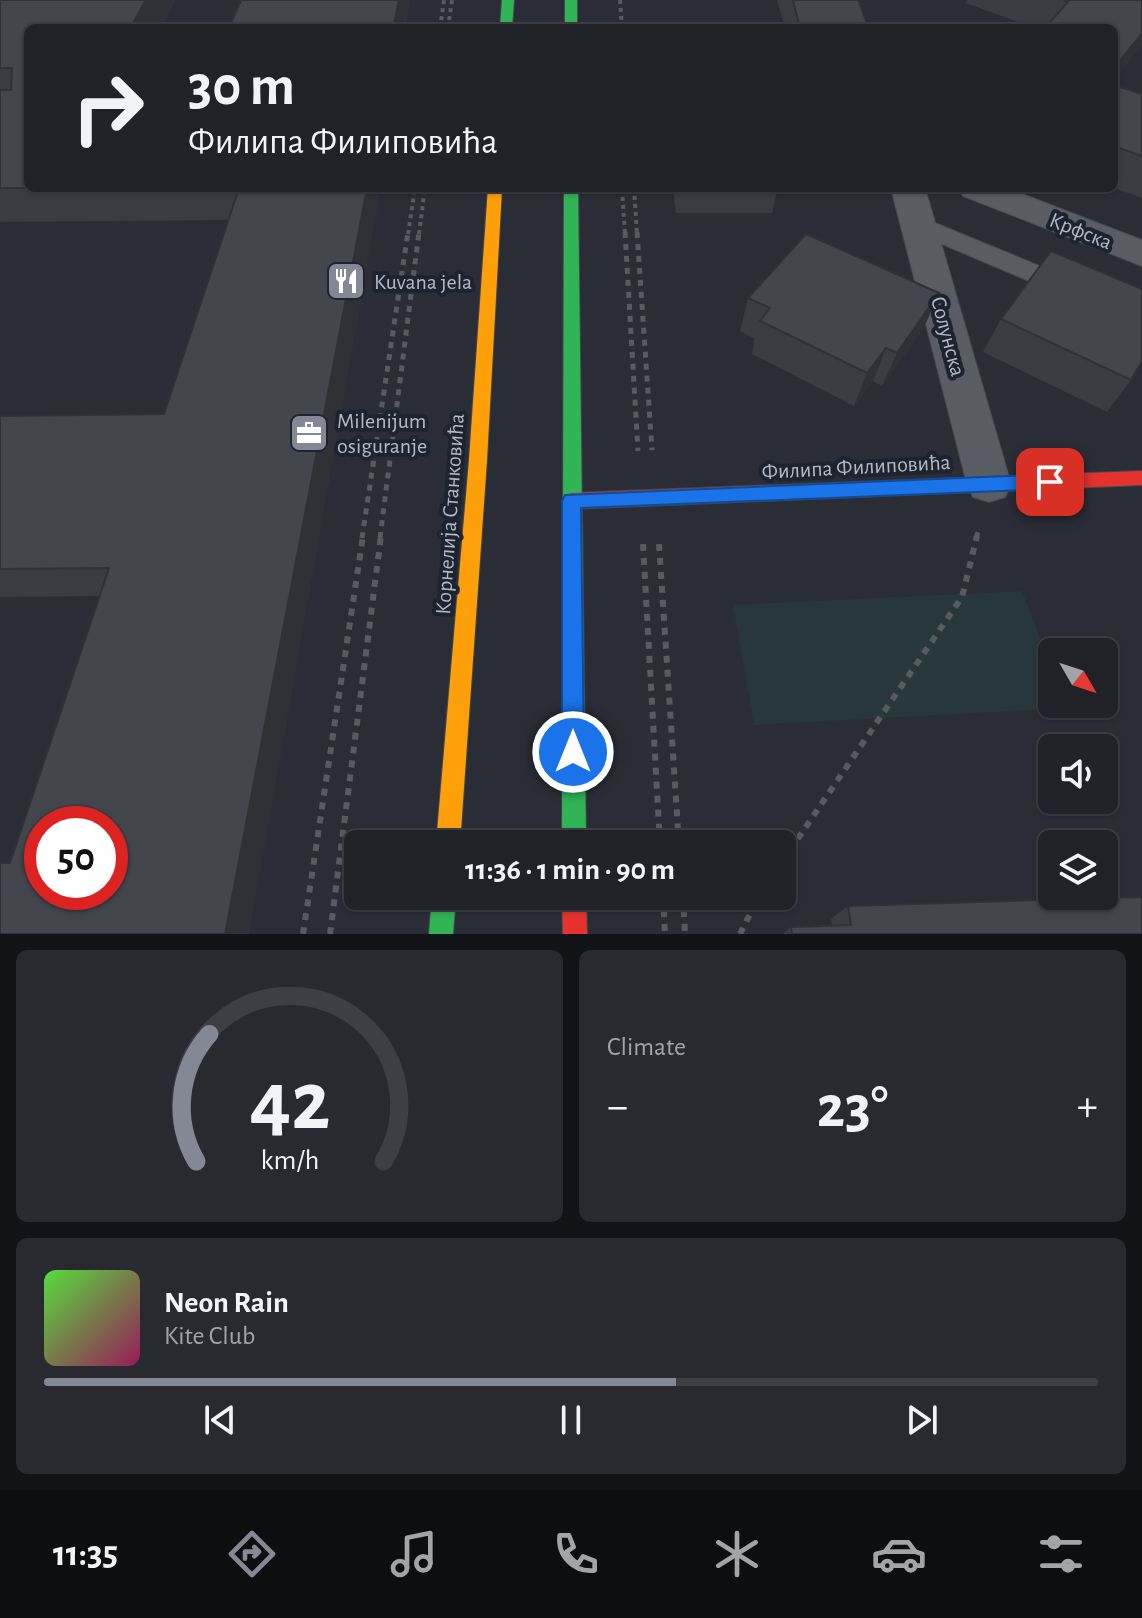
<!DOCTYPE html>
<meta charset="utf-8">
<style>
body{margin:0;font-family:"Alegreya Sans",sans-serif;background:#282a30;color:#f1f3f6;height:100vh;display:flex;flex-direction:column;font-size:30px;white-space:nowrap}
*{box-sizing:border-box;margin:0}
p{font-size:26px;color:#a2a4a8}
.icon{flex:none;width:44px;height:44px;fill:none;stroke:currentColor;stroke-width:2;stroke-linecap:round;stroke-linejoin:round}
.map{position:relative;height:934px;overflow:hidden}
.sheet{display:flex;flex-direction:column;gap:16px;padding:16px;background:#121316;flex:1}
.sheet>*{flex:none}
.banner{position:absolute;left:24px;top:24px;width:1094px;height:168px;border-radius:12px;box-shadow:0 2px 6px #0004,0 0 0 2px #3d3f45;background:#202228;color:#f1f3f6;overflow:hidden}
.needle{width:52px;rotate:129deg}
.fabs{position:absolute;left:1038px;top:638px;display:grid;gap:16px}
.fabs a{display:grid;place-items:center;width:80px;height:80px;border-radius:12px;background:#202228;box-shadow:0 2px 6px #0004,0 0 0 2px #3d3f45;font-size:40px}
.speed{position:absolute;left:24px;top:806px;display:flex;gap:16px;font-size:40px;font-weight:700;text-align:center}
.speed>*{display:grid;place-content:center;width:104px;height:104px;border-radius:50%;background:#202228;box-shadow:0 2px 6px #0004,0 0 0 2px #3d3f45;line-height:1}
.speed .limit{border:12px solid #d22;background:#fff;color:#111}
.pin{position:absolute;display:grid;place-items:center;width:68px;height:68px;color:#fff;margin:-34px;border-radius:16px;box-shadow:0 4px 12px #0006}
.me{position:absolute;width:88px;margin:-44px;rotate:0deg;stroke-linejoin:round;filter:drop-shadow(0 0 6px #0008)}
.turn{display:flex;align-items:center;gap:28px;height:168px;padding:0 32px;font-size:36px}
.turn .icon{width:104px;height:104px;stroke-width:2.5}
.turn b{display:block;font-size:56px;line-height:68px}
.big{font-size:60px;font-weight:700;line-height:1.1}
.sheet .card{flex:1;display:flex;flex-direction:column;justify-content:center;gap:12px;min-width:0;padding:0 28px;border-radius:12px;background:#282a30}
.sheet .dial{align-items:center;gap:0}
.dial svg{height:208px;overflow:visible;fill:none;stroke:#3d3f45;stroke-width:7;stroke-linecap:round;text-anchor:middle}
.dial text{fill:#f1f3f6;stroke:none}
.song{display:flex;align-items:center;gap:24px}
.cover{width:96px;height:96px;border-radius:12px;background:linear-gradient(135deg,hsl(110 70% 55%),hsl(330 70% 35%))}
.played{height:8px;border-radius:4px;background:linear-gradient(90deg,#848894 60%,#3d3f45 60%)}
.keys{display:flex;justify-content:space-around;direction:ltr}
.heat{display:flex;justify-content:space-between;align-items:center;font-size:44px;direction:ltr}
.sheet .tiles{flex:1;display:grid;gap:16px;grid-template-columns:1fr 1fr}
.card:last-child{grid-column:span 2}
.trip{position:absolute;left:344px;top:830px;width:452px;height:80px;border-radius:12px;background:#202228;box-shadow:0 2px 6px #0004,0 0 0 2px #3d3f45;font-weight:700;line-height:80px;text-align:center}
.dock{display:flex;height:128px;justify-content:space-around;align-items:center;background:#0d0e10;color:#a2a4a8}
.dock .icon{width:56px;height:56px}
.dock .current{color:#848894}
.dock b{font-size:36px;color:#f1f3f6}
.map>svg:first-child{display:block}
.green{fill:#28373b}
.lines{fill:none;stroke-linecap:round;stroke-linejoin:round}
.lane-casing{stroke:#46494f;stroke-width:2}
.street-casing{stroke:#46494f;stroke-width:2}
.fast-casing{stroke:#46494f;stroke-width:2}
.slow-casing{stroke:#46494f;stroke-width:2}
.jam-casing{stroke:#46494f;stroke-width:2}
.path-far2{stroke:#575b61;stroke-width:4;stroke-dasharray:4 4;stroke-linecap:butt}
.path-far1{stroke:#575b61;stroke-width:5;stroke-dasharray:6 6;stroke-linecap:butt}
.path{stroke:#575b61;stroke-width:6;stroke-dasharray:7 7;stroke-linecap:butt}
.lane{fill:#5a5c64;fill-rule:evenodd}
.street{fill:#5a5c64;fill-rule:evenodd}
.fast{fill:#30b455;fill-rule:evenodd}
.slow{fill:#ff9f0a;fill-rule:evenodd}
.jam{fill:#e5322d;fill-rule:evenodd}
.wall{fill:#3a3c43}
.shaded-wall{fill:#303137}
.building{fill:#44464e;stroke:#303137;stroke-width:2;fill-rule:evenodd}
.route{fill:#1a73e8;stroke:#114b97;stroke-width:2}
.labels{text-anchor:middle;stroke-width:8;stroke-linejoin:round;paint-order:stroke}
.street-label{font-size:22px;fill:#b5b9c6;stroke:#1e2330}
.poi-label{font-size:22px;fill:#b5b9c6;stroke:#1e2330;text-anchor:start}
</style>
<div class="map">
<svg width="1142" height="934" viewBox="0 0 1142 934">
<rect width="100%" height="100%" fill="#2a2d36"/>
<!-- green -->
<path class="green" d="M 1022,591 L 1052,668 L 1052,704 L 1066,704 L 1067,708 L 754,725 L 733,605 Z"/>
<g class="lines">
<defs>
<path id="lane" d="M 918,216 L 1142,308 L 1142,329 L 909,230 L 905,224 L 909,218 Z"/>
<path id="street" d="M 891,188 L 925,188 L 1011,484 L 1005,497 L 989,502 L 973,497 L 967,484 Z
M 958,188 L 1007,188 L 1142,240 L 1142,266 L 963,196 Z"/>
<path id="fast" d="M 502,0 L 514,0 L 512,28 L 500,28 Z
M 565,0 L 577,0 L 577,28 L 565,28 Z
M 564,188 L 578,188 L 586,844 L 562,844 Z
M 432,896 L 456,896 L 453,934 L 429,934 Z"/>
<path id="slow" d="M 488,188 L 502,188 L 487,460 L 460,844 L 436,844 L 469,460 Z"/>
<path id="jam" d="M 1142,471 L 1142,485 L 571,509 L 564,506 L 562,501 L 564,496 L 571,493 Z
M 562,896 L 586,896 L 587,934 L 563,934 Z"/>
</defs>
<!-- lane casing -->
<use href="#lane" class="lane-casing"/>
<!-- street casing -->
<use href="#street" class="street-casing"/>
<!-- fast casing -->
<use href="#fast" class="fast-casing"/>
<!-- slow casing -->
<use href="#slow" class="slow-casing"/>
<!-- jam casing -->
<use href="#jam" class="jam-casing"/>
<!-- path-far2 -->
<path class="path-far2" d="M 620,0 L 622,28
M 440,28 L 444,0
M 448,28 L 452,0
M 634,188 L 637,234
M 622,189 L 625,234
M 408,234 L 415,188
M 419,234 L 425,188"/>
<!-- path-far1 -->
<path class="path-far1" d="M 625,232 L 638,451
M 637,232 L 652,450
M 362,538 L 408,232
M 380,538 L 419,232
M 976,538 L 978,532"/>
<!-- path -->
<path class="path" d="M 643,544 L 660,844
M 659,544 L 679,844
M 782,862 L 962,597 L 977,536
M 663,896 L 665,934
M 683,896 L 685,934
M 303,934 L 363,536
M 330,934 L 381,536
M 740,934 L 759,896"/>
<!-- lane -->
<use href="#lane" class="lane"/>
<!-- street -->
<use href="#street" class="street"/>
<!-- fast -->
<use href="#fast" class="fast"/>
<!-- slow -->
<use href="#slow" class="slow"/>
<!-- jam -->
<use href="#jam" class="jam"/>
</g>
<!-- wall -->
<path class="wall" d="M 0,0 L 175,0 L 161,28 L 28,28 L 28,188 L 381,188 L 10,863 L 100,596 L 0,597 L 0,416 L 164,414 L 228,220 L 0,222 Z
M 777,0 L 858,0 L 869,28 L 785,28 Z
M 967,0 L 1142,0 L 1142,44 L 1114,80 L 1114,28 L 1034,28 L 966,3 Z
M 1114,85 L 1142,94 L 1142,198 L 1114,188 Z
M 673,188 L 778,188 L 772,213 L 676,213 Z
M 939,293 L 924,327 L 882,386 L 873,381 L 854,406 L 752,354 L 755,339 L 740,331 L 748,298 Z
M 1001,319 L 1131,380 L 1107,412 L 983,352 Z
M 848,906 L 1142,934 L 783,934 L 791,927 L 832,926 L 831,919 Z"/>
<!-- shaded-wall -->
<path class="shaded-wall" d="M 146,0 L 175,0 L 161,28 L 130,28 Z
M 399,0 L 411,0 L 405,28 L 393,28 Z
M 1142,33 L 1142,44 L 1114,80 L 1114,68 Z
M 367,188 L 381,188 L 249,934 L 225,934 Z
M 939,293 L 924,327 L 882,386 L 897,353 Z
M 886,348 L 873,381 L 854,406 L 867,373 Z"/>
<!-- building -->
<path class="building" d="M 0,0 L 146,0 L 130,28 L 28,28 L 28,188 L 0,188 L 0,90 L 11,90 L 12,68 L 0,68 Z
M 241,0 L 399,0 L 393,28 L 229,28 Z
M 793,0 L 858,0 L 869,28 L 800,28 Z
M 1063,0 L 1142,0 L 1142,33 L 1114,68 L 1114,28 L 1045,28 L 1068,2 Z
M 1114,85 L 1142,94 L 1142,156 L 1114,146 Z
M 239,188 L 367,188 L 225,934 L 0,934 L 0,863 L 10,863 L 109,568 L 0,569 L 0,416 L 164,414 ZM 42,824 L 110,824 L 110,892 L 42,892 Z
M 806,234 L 939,293 L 897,353 L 886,348 L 867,373 L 760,321 L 770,308 L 748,298 Z
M 1051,251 L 1142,289 L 1142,361 L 1131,380 L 1001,319 Z
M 1142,897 L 1142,934 L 792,934 L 791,927 L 851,925 L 848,906 Z"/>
<!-- route -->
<path class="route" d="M 1050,474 L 1057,476 L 1059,482 L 1057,487 L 1050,489 L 581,508 L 584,752 L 581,760 L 573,763 L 565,760 L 562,752 L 562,501 L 565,495 Z"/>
<!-- icons -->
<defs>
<symbol id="restaurant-square" viewBox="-11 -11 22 22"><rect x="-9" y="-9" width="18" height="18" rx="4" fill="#848894" stroke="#1e2330"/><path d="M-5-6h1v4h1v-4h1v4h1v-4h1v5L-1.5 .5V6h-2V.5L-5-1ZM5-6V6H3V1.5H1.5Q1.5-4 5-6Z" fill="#fff"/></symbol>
<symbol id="office-square" viewBox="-11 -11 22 22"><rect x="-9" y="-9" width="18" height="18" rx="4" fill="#848894" stroke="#1e2330"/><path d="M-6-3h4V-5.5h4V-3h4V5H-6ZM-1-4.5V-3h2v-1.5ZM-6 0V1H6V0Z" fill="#fff"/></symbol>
</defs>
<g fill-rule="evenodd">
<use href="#restaurant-square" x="324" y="259" width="44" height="44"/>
<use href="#office-square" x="287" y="411" width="44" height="44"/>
</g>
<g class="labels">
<!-- street labels -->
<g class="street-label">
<text transform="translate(1081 230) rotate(22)" y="8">Крфска</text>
<text transform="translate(949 336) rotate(75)" y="8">Солунска</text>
<text transform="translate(856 466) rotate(-3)" y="8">Филипа Филиповића</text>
<text transform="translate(449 514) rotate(-86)" y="8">Корнелија Станковића</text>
</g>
<!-- poi labels -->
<g class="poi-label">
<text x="374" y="289">Kuvana jela</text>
<text x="337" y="428">Milenijum<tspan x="337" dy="25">osiguranje</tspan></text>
</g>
</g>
</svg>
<div class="fabs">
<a><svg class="needle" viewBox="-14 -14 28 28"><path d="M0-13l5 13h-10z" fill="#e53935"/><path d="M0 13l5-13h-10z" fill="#a2a4a8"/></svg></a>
<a><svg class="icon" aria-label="sound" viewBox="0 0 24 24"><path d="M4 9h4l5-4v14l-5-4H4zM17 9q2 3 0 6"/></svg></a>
<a><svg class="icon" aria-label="layers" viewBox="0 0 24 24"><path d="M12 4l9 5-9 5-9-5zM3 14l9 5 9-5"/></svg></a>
</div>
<div class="speed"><div class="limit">50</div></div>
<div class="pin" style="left:1050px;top:482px;background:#d93025"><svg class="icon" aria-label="arrive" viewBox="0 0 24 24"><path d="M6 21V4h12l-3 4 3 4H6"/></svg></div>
<svg class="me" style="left:573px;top:752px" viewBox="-20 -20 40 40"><circle r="17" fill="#1a73e8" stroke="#fff" stroke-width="3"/><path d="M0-11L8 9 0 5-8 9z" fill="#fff"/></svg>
<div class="trip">11:36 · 1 min · 90 m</div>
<div class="banner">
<div class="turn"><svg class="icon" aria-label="right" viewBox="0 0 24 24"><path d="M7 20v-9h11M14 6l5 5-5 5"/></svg><div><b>30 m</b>Филипа Филиповића</div></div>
</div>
</div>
<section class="sheet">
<div class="tiles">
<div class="card dial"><svg viewBox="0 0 100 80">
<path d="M14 69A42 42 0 1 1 86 69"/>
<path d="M14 69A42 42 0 0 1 19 20" stroke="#848894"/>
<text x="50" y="56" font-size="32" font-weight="700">42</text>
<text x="50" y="72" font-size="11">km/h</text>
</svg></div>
<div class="card"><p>Climate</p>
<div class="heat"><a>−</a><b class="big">23°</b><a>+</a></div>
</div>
<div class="card">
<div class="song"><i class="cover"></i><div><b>Neon Rain</b><p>Kite Club</p></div></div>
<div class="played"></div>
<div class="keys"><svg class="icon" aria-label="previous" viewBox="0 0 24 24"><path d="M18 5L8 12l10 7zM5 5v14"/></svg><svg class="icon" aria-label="pause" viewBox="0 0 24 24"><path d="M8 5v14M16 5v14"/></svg><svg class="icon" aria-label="next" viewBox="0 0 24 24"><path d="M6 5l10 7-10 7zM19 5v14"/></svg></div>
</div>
</div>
</section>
<nav class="dock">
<b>11:35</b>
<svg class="icon current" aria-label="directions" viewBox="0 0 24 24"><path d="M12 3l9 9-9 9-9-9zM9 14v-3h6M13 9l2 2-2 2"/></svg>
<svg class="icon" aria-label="music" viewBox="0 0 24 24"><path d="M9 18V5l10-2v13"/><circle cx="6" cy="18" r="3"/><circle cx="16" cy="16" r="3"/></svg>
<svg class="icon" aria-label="phone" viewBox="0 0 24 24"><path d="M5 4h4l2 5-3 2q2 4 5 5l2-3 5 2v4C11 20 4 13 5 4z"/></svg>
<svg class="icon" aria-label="climate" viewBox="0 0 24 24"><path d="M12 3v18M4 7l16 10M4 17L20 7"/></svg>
<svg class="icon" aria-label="car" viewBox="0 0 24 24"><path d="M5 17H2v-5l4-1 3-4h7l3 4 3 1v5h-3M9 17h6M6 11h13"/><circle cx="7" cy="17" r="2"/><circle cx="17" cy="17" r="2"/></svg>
<svg class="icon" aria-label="filters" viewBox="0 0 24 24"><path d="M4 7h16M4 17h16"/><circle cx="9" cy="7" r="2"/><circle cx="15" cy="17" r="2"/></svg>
</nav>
